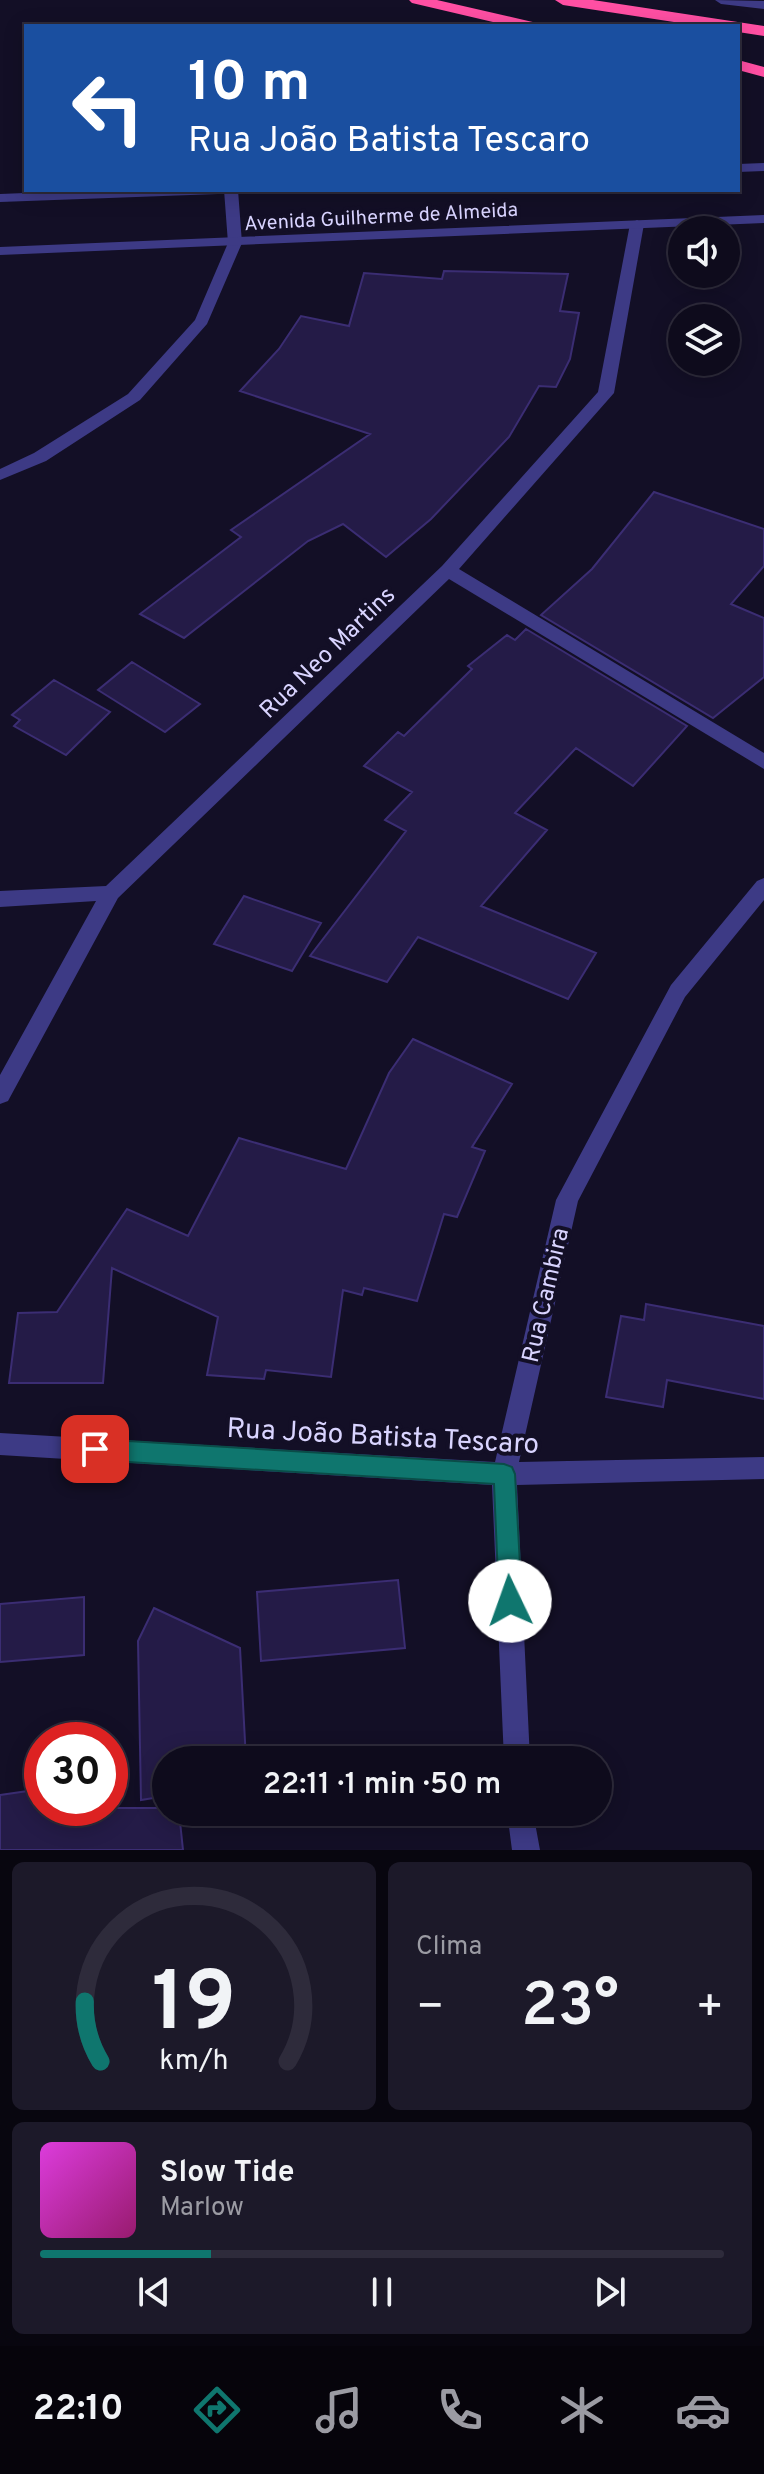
<!DOCTYPE html>
<html lang="pt">
<meta charset="utf-8">
<style>
body{margin:0;font-family:Overpass,sans-serif;background:#1c1929;color:#f1f3f6;height:100vh;display:flex;flex-direction:column;font-size:30px;white-space:nowrap}
*{box-sizing:border-box;margin:0}
p{font-size:26px;color:#9b9ba3}
.icon{flex:none;width:44px;height:44px;fill:none;stroke:currentColor;stroke-width:2;stroke-linecap:round;stroke-linejoin:round}
.map{position:relative;height:1850px;overflow:hidden}
.sheet{display:flex;flex-direction:column;gap:12px;padding:12px;background:#08060f;flex:1}
.sheet>*{flex:none}
.guide{position:absolute;left:24px;top:24px;width:716px;height:168px;border-radius:0px;box-shadow:0 4px 20px #0003,0 0 0 2px #2e2b3b;background:#1a4fa0;color:#fff;overflow:hidden}
.controls{position:absolute;left:668px;top:216px;display:grid;gap:16px}
.controls a{display:grid;place-items:center;width:72px;height:72px;border-radius:50%;background:#0e0b1c;box-shadow:0 4px 20px #0003,0 0 0 2px #2e2b3b;font-size:40px}
.speed{position:absolute;left:24px;top:1722px;display:flex;gap:16px;font-size:40px;font-weight:700;text-align:center}
.speed>*{display:grid;place-content:center;width:104px;height:104px;border-radius:50%;background:#0e0b1c;box-shadow:0 4px 20px #0003,0 0 0 2px #2e2b3b;line-height:1}
.speed .limit{border:12px solid #d22;background:#fff;color:#111}
.pin{position:absolute;display:grid;place-items:center;width:68px;height:68px;color:#fff;margin:-34px;border-radius:16px;box-shadow:0 4px 12px #0006}
.me{position:absolute;width:88px;margin:-44px;rotate:357deg;stroke-linejoin:round;filter:drop-shadow(0 0 6px #0008)}
.turn{display:flex;align-items:center;gap:28px;height:168px;padding:0 32px;font-size:36px}
.turn .icon{width:104px;height:104px;stroke-width:2.5}
.turn b{display:block;font-size:56px;line-height:68px}
.big{font-size:60px;font-weight:600;line-height:1.1}
.sheet .tile{flex:1;display:flex;flex-direction:column;justify-content:center;gap:12px;min-width:0;padding:0 28px;border-radius:12px;background:#1c1929}
.sheet .dial{align-items:center;gap:0}
.dial svg{height:208px;overflow:visible;fill:none;stroke:#2e2b3b;stroke-width:7;stroke-linecap:round;text-anchor:middle}
.dial text{fill:#f1f3f6;stroke:none}
.song{display:flex;align-items:center;gap:24px}
.cover{width:96px;height:96px;border-radius:12px;background:linear-gradient(135deg,hsl(300 70% 55%),hsl(320 70% 35%))}
.played{height:8px;border-radius:4px;background:linear-gradient(90deg,#0f766e 25%,#2e2b3b 25%)}
.keys{display:flex;justify-content:space-around;direction:ltr}
.heat{display:flex;justify-content:space-between;align-items:center;font-size:44px;direction:ltr}
.sheet .tiles{flex:1;display:grid;gap:12px;grid-template-columns:1fr 1fr}
.tile:last-child{grid-column:span 2}
.trip{position:absolute;left:152px;top:1746px;width:460px;height:80px;border-radius:40px;background:#0e0b1c;box-shadow:0 4px 20px #0003,0 0 0 2px #2e2b3b;font-weight:600;line-height:80px;text-align:center}
.dock{display:flex;height:128px;justify-content:space-around;align-items:center;background:#06040b;color:#9b9ba3}
.dock .icon{width:56px;height:56px}
.dock .current{color:#0f766e}
.dock b{font-size:36px;color:#f1f3f6}
.map>svg:first-child{display:block}
.building{fill:#241b47;stroke:#3b2d73;stroke-width:2}
.lines{fill:none;stroke-linecap:round;stroke-linejoin:round}
.minor{fill:#3d3a85;fill-rule:evenodd}
.tertiary{fill:#3d3a85;fill-rule:evenodd}
.motorway{fill:#ff4fa3;fill-rule:evenodd}
.route{fill:#0f766e;stroke:#0a4d48;stroke-width:2}
.labels{text-anchor:middle;stroke-width:8;stroke-linejoin:round;paint-order:stroke}
.far-street-label{font-size:20px;fill:#d9d4ff;stroke:#130f26}
.street-label{font-size:24px;fill:#d9d4ff;stroke:#130f26}
.near-street-label{font-size:28px;fill:#d9d4ff;stroke:#130f26}
</style>
<div class="map">
<svg width="764" height="1850" viewBox="0 0 764 1850">
<rect width="100%" height="100%" fill="#130f26"/>
<!-- building -->
<path class="building" d="M 444,271 L 568,274 L 560,311 L 579,313 L 570,359 L 556,387 L 539,386 L 509,437 L 431,519 L 386,557 L 343,524 L 308,541 L 184,638 L 140,614 L 241,537 L 231,530 L 370,434 L 240,391 L 279,349 L 301,316 L 349,326 L 364,273 L 442,279 Z
M 654,492 L 764,529 L 764,566 L 731,604 L 764,618 L 764,677 L 713,718 L 541,615 L 592,569 Z
M 526,629 L 687,726 L 633,786 L 576,748 L 515,813 L 547,830 L 481,906 L 596,953 L 568,999 L 418,937 L 387,982 L 310,956 L 406,831 L 385,820 L 412,792 L 364,766 L 398,732 L 404,736 L 472,669 L 468,666 L 507,635 L 515,640 Z
M 132,662 L 200,704 L 165,732 L 98,690 Z
M 54,680 L 110,712 L 66,755 L 14,726 L 20,720 L 12,715 Z
M 244,896 L 321,923 L 292,971 L 214,944 Z
M 413,1039 L 512,1084 L 472,1147 L 485,1151 L 457,1217 L 444,1214 L 417,1301 L 364,1288 L 362,1295 L 343,1290 L 331,1377 L 266,1370 L 264,1379 L 207,1375 L 218,1317 L 112,1268 L 103,1383 L 9,1383 L 18,1313 L 57,1312 L 127,1209 L 188,1236 L 239,1138 L 346,1169 L 389,1073 Z
M 646,1304 L 764,1326 L 764,1399 L 667,1380 L 663,1407 L 606,1397 L 621,1316 L 644,1320 Z
M 398,1580 L 405,1648 L 261,1661 L 257,1592 Z
M 84,1597 L 84,1655 L 0,1662 L 0,1604 Z
M 154,1608 L 240,1648 L 246,1760 L 166,1760 L 166,1796 L 141,1800 L 138,1641 Z
M 42,1789 L 42,1808 L 166,1808 L 166,1812 L 179,1812 L 183,1850 L 0,1850 L 0,1795 Z"/>
<g class="lines">
<!-- minor -->
<path class="minor" d="M 224,190 L 238,190 L 242,243 L 207,324 L 140,400 L 46,461 L 0,480 L 0,469 L 34,453 L 128,394 L 195,320 L 228,243 Z
M 637,220 L 644,224 L 614,393 L 459,569 L 764,753 L 764,769 L 449,579 L 118,898 L 8,1101 L 0,1104 L 0,1075 L 96,901 L 0,907 L 0,891 L 106,886 L 442,566 L 598,392 L 630,224 Z
M 764,878 L 764,900 L 685,997 L 578,1201 L 519,1462 L 764,1457 L 764,1479 L 517,1485 L 530,1760 L 504,1760 L 492,1485 L 0,1455 L 0,1433 L 495,1462 L 556,1200 L 671,985 L 757,881 Z
M 507,1812 L 533,1812 L 540,1850 L 512,1850 Z"/>
<!-- tertiary -->
<path class="tertiary" d="M 715,0 L 764,1 L 764,9 L 721,4 Z
M 764,163 L 764,171 L 738,172 L 738,164 Z
M 101,190 L 225,190 L 218,194 L 0,202 L 0,194 Z
M 764,215 L 764,223 L 0,255 L 0,247 Z"/>
<!-- motorway -->
<path class="motorway" d="M 409,0 L 437,0 L 537,23 L 539,26 L 510,26 L 412,3 Z
M 555,0 L 593,0 L 764,26 L 764,36 L 738,32 L 738,26 L 700,26 L 563,5 Z
M 738,60 L 764,67 L 764,77 L 738,70 Z"/>
</g>
<!-- route -->
<path class="route" d="M 95,1439 L 504,1464 L 512,1467 L 515,1474 L 522,1601 L 518,1609 L 510,1612 L 502,1609 L 499,1601 L 494,1484 L 95,1460 L 87,1457 L 84,1449 L 87,1442 Z"/>
<g class="labels">
<!-- far-street labels -->
<g class="far-street-label">
<text transform="translate(381 216) rotate(-3)" y="7">Avenida Guilherme de Almeida</text>
</g>
<!-- street labels -->
<g class="street-label">
<text transform="translate(327 652) rotate(-44)" y="8">Rua Neo Martins</text>
<text transform="translate(545 1295) rotate(-77)" y="8">Rua Cambira</text>
</g>
<!-- near-street labels -->
<g class="near-street-label">
<text transform="translate(383 1435) rotate(3)" y="10">Rua João Batista Tescaro</text>
</g>
</g>
</svg>
<div class="controls">
<a><svg class="icon" aria-label="sound" viewBox="0 0 24 24"><path d="M4 9h4l5-4v14l-5-4H4zM17 9q2 3 0 6"/></svg></a>
<a><svg class="icon" aria-label="layers" viewBox="0 0 24 24"><path d="M12 4l9 5-9 5-9-5zM3 14l9 5 9-5"/></svg></a>
</div>
<div class="speed"><div class="limit">30</div></div>
<div class="pin" style="left:95px;top:1449px;background:#d93025"><svg class="icon" aria-label="arrive" viewBox="0 0 24 24"><path d="M6 21V4h12l-3 4 3 4H6"/></svg></div>
<svg class="me" style="left:510px;top:1601px" viewBox="-20 -20 40 40"><circle r="19" fill="#fff"/><path d="M0-13L10 11 0 6-10 11z" fill="#0f766e"/></svg>
<div class="trip">22:11 · 1 min · 50 m</div>
<div class="guide">
<div class="turn"><svg class="icon" aria-label="left" viewBox="0 0 24 24"><path d="M17 20v-9H6M10 6l-5 5 5 5"/></svg><div><b>10 m</b>Rua João Batista Tescaro</div></div>
</div>
</div>
<section class="sheet">
<div class="tiles">
<div class="tile dial"><svg viewBox="0 0 100 80">
<path d="M14 69A42 42 0 1 1 86 69"/>
<path d="M14 69A42 42 0 0 1 8 46" stroke="#0f766e"/>
<text x="50" y="56" font-size="32" font-weight="700">19</text>
<text x="50" y="72" font-size="11">km/h</text>
</svg></div>
<div class="tile"><p>Clima</p>
<div class="heat"><a>−</a><b class="big">23°</b><a>+</a></div>
</div>
<div class="tile">
<div class="song"><i class="cover"></i><div><b>Slow Tide</b><p>Marlow</p></div></div>
<div class="played"></div>
<div class="keys"><svg class="icon" aria-label="previous" viewBox="0 0 24 24"><path d="M18 5L8 12l10 7zM5 5v14"/></svg><svg class="icon" aria-label="pause" viewBox="0 0 24 24"><path d="M8 5v14M16 5v14"/></svg><svg class="icon" aria-label="next" viewBox="0 0 24 24"><path d="M6 5l10 7-10 7zM19 5v14"/></svg></div>
</div>
</div>
</section>
<nav class="dock">
<b>22:10</b>
<svg class="icon current" aria-label="directions" viewBox="0 0 24 24"><path d="M12 3l9 9-9 9-9-9zM9 14v-3h6M13 9l2 2-2 2"/></svg>
<svg class="icon" aria-label="music" viewBox="0 0 24 24"><path d="M9 18V5l10-2v13"/><circle cx="6" cy="18" r="3"/><circle cx="16" cy="16" r="3"/></svg>
<svg class="icon" aria-label="phone" viewBox="0 0 24 24"><path d="M5 4h4l2 5-3 2q2 4 5 5l2-3 5 2v4C11 20 4 13 5 4z"/></svg>
<svg class="icon" aria-label="climate" viewBox="0 0 24 24"><path d="M12 3v18M4 7l16 10M4 17L20 7"/></svg>
<svg class="icon" aria-label="car" viewBox="0 0 24 24"><path d="M5 17H2v-5l4-1 3-4h7l3 4 3 1v5h-3M9 17h6M6 11h13"/><circle cx="7" cy="17" r="2"/><circle cx="17" cy="17" r="2"/></svg>
</nav>
